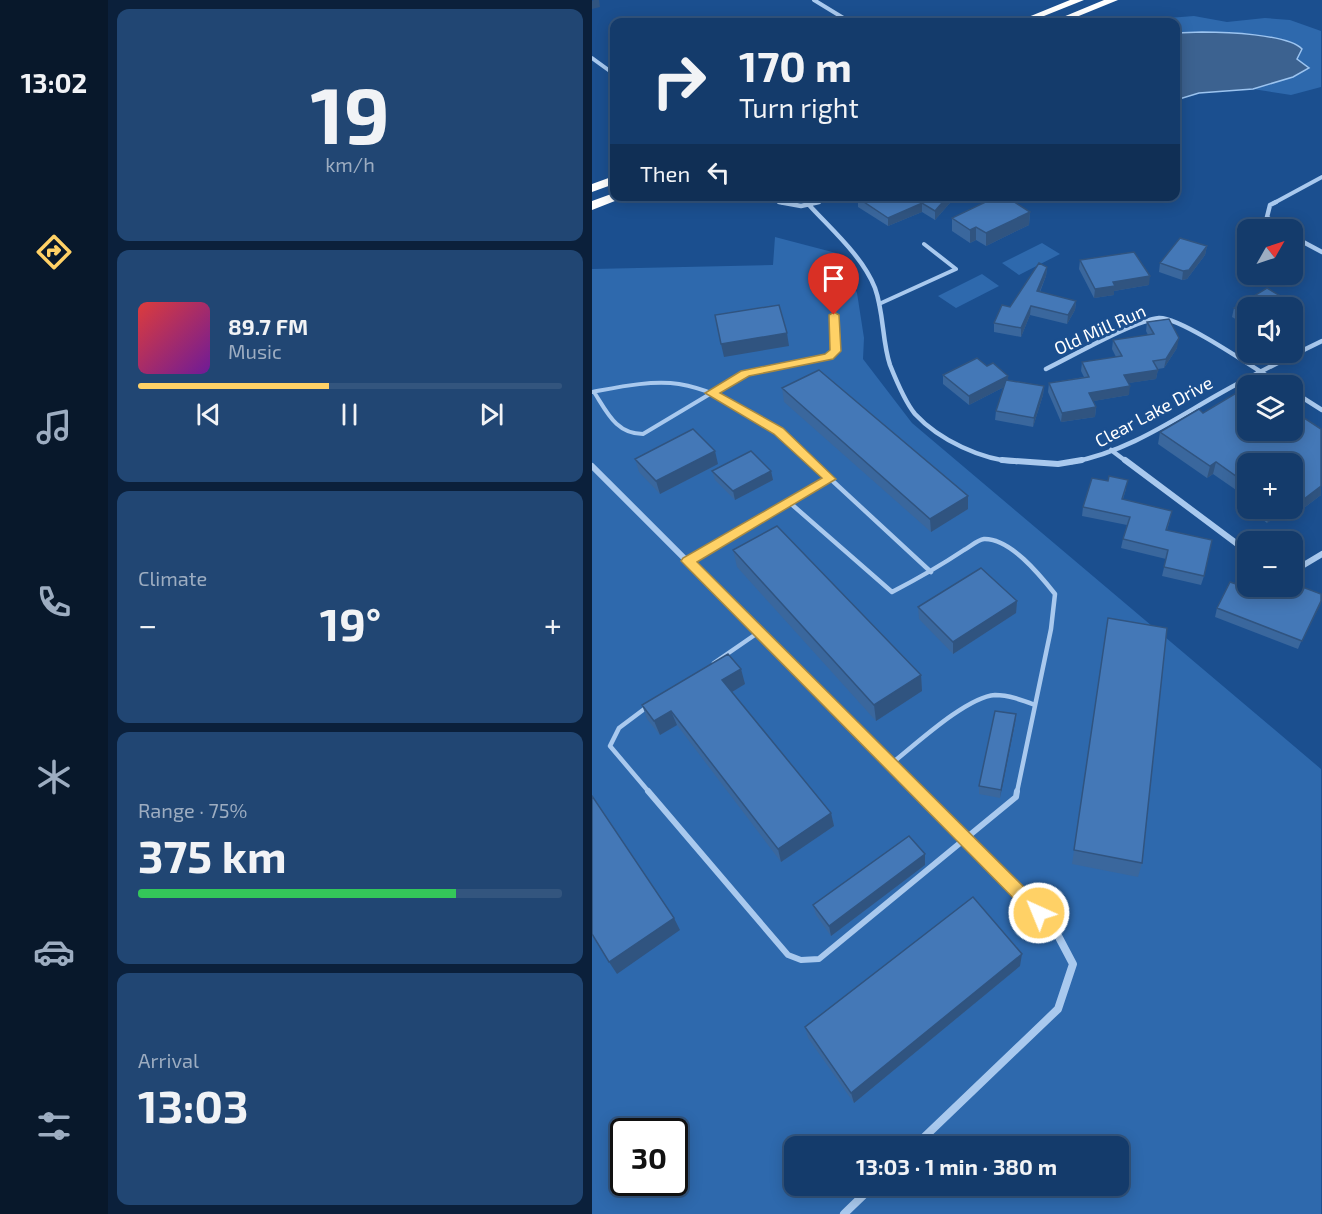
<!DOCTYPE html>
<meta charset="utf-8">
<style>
body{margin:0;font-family:"Exo 2",sans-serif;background:#214673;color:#f1f3f6;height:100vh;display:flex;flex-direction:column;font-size:22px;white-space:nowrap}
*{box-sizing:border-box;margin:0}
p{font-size:20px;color:#9dadc1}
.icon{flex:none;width:33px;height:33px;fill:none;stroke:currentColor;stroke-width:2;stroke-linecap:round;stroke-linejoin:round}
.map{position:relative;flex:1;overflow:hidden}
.sheet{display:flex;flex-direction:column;gap:9px;padding:9px;background:#0b203b;width:484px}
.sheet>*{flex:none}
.top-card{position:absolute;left:18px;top:18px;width:570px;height:183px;border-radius:12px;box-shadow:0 3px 15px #0003,0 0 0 2px #33557e;background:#143b6b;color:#f1f3f6;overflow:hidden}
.needle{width:39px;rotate:51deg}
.controls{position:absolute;left:645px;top:219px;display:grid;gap:12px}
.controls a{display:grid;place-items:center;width:66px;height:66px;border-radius:12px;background:#143b6b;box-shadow:0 3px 15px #0003,0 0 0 2px #33557e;font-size:30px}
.speed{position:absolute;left:18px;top:1118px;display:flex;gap:12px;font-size:30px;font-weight:700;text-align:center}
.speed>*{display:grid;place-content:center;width:78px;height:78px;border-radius:50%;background:#143b6b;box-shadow:0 3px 15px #0003,0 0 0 2px #33557e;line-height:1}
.speed .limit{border:3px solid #111;border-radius:9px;background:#fff;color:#111}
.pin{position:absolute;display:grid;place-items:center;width:51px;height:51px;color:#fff;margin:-62px -26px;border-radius:50% 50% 50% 0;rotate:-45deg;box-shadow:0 0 6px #0007}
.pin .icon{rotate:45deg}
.me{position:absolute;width:66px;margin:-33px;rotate:316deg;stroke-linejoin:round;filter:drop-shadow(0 0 4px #0008)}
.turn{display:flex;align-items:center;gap:21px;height:126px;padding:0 30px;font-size:27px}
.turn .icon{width:78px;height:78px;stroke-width:2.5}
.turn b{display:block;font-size:42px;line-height:51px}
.then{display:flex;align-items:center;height:57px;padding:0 30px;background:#0003;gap:12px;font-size:22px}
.big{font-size:45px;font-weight:700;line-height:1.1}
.sheet .tile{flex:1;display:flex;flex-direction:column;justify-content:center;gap:9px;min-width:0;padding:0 21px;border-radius:12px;background:#214673}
.sheet .dial{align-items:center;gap:0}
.dial b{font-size:78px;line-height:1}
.song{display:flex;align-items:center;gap:18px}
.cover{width:72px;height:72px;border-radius:9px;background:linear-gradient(135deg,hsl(0 70% 55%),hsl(280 70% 35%))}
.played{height:6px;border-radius:3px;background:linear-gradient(90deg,#ffd166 45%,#33557e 45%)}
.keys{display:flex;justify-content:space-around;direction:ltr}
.heat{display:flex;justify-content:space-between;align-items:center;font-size:33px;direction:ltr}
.charge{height:9px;border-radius:4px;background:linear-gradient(90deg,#34c759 75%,#33557e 0)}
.trip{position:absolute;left:192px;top:1136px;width:345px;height:60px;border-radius:12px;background:#143b6b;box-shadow:0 3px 15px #0003,0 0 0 2px #33557e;font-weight:700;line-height:60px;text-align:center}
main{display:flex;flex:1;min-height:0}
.tabs{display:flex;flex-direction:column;width:108px;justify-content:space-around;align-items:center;background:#08182b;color:#9dadc1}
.tabs .icon{width:42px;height:42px}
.tabs .current{color:#ffd166}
.tabs b{font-size:27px;color:#f1f3f6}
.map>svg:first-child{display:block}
.green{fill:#2e69ad;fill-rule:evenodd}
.water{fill:#3c6290;stroke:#9cc4f0;stroke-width:1.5}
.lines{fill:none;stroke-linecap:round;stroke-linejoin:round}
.lane-far2{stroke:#a9c9ee;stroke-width:4}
.lane-far1{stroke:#a9c9ee;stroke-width:4.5}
.lane{stroke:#a9c9ee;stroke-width:6}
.street-far3{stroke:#a9c9ee;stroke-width:4}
.street-far2{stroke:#a9c9ee;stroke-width:4.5}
.street-far1{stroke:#a9c9ee;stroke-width:6}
.street{stroke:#a9c9ee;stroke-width:8}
.highway{fill:#fff;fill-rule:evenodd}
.wall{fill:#3a679d}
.shaded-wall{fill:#305480}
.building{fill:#4478b7;stroke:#305480;stroke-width:1.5}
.route{fill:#ffd166;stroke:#a68842;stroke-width:1.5}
.labels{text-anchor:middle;stroke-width:6;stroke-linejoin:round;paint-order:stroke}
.street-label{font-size:18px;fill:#fff;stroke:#1b4f8f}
</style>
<main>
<nav class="tabs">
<b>13:02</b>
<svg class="icon current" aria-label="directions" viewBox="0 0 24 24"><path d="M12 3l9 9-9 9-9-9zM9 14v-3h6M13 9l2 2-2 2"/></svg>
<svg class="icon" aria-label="music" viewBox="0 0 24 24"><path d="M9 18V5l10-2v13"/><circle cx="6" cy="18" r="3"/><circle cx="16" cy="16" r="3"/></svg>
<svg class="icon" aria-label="phone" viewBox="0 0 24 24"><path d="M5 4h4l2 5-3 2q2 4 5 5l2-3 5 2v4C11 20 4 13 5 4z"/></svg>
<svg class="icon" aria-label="climate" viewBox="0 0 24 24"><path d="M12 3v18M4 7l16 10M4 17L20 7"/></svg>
<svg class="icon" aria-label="car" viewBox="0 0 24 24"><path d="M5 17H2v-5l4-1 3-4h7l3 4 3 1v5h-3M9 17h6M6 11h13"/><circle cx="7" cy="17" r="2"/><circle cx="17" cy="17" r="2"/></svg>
<svg class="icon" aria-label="filters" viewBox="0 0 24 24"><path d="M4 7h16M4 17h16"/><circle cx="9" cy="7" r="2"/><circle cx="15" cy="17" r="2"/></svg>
</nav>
<section class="sheet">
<div class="tile dial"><b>19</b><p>km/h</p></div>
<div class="tile">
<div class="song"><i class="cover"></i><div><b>89.7 FM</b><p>Music</p></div></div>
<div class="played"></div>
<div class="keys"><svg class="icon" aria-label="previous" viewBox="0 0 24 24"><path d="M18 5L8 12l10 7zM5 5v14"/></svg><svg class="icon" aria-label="pause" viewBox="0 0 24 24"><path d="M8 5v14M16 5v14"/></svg><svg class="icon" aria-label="next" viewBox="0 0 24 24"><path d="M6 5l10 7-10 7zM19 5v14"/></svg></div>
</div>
<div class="tile"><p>Climate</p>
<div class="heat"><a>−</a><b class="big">19°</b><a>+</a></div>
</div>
<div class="tile"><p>Range · 75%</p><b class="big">375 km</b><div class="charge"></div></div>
<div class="tile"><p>Arrival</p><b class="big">13:03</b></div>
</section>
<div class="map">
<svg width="730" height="1214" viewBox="0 0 730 1214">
<rect width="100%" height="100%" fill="#1b4f8f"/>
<!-- green -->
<path class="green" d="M 602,16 L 635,22 L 673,18 L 698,20 L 729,31 L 729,87 L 699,95 L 661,89 L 701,77 L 716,68 L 705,59 L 706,46 C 667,31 625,31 584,33 L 584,22 L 525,22 Z
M 183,237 L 244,253 L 249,258 L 265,293 L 272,338 L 271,359 L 320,423 L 729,769 L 729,1214 L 0,1214 L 0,269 L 181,265 ZM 32,1131 L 82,1131 L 82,1182 L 32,1182 ZM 202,1146 L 526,1146 L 526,1185 L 202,1185 Z
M 450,243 L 468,254 L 427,275 L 410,263 Z
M 390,274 L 407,286 L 364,308 L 346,296 Z"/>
<!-- water -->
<path class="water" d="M 610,32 C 631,32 696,34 710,49 L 705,59 L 717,68 L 701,77 L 661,89 L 607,93 L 584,100 L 584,33 Z"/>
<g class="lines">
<!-- lane-far2 -->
<path class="lane-far2" d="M 287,304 L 364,269 L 332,244
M 0,392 C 27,387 59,380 87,384 C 139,393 182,427 219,462
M 2,392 C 15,412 24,434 51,434 L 153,373 L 237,357 L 243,351 L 242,315"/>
<!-- lane-far1 -->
<path class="lane-far1" d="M 218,460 L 339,572
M 197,502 L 300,592 C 325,579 348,566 372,550 C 378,547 385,540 392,539 C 418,538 448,575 463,594 L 459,629 L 425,792
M 96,561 L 238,479
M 122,663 L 167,632
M 55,707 L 27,728 L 18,746 L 57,792
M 299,764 C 322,746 374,697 403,695 C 417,695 430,700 443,705"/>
<!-- lane -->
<path class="lane" d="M 56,791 L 196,955 L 209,960 L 227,959 L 424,797 L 425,791"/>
<!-- street-far3 -->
<path class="street-far3" d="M 222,0 L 258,22
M 0,58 L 22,74
M 177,196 L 191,203
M 215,196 L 217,203
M 223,203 L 240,196
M 682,203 L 730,177"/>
<!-- street-far2 -->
<path class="street-far2" d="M 187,202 L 209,206 L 227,202
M 217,202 L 218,206 C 240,230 271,257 283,288 C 292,313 290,341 298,365 C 304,380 313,402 323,414 C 347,440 390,460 425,462
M 684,202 L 678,205 L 675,217 L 689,230
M 700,236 L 730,252
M 454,369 C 479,357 543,320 567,318 C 589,317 668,372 691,386
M 700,391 L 730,410
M 519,450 L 535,462
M 480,462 C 533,453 581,420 627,394 C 661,375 695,358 730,341"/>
<!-- street-far1 -->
<path class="street-far1" d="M 410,460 L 466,464 L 490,460
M 533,460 L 656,552
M 0,466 L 326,792
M 700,565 L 710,566 L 730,554"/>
<!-- street -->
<path class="street" d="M 323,1146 L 466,1009 L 481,964 L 462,928 L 325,791
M 252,1214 L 282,1185"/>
<!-- highway -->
<path class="highway" d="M 478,0 L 492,0 L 437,22 L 424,22 Z
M 512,0 L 526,0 L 472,22 L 459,22 Z
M 22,176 L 22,184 L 0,192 L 0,184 Z
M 22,193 L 22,196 L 30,196 L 28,199 L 0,210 L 0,201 Z"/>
</g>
<!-- wall -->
<path class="wall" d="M 269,196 L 364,196 L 343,220 L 330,212 L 296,226 L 266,207 L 266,198 Z
M 438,212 L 437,225 L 394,246 L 384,240 L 378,243 L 360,231 L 360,218 Z
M 615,246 L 613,255 L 595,279 L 590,280 L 567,272 L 568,263 Z
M 488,260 L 557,285 L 522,291 L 522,295 L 502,298 L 487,269 Z
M 455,267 L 454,276 L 448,292 L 484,301 L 483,310 L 475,324 L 438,315 L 429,337 L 402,332 L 402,323 L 418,307 Z
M 697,301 L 695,308 L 656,308 L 656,326 L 640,317 L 642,308 Z
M 555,322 L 585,348 L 572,368 L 566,369 L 564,379 L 536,383 L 537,395 L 501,401 L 504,407 L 503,417 L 469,422 L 456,392 L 457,383 L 492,377 L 489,371 L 490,362 L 524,357 L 520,349 L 521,340 L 556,335 L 554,331 Z
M 395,366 L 416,376 L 416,380 L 452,386 L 451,395 L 441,427 L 403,420 L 404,411 L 412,387 L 377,405 L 351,384 L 351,375 Z
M 190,388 L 376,496 L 376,509 L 339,532 L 192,402 Z
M 700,391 L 708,410 L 704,413 L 729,495 L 704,514 L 697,508 L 700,508 L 700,464 L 656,464 L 656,508 L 645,501 L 647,492 L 621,474 L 615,478 L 566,444 L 568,432 L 611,413 L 656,430 Z
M 43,459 L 126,464 L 68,494 L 47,472 Z
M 120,471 L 179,471 L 181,480 L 143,500 L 123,480 Z
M 516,481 L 534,489 L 531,499 L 578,520 L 575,530 L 612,576 L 609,585 L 570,576 L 574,559 L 529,548 L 531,539 L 535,525 L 490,516 L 491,507 Z
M 656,508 L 696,508 L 675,523 Z
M 141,550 L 329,675 L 330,691 L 284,721 L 145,567 Z
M 644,584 L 729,594 L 706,649 L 623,617 L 625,608 Z
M 425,601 L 424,613 L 361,654 L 327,619 L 326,607 Z
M 516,618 L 550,863 L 546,877 L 480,864 Z
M 149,669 L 153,684 L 140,692 L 239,813 L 242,826 L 189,862 L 85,725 L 68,735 L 55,719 L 50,705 Z
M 424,714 L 423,723 L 408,798 L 387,794 L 387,786 Z
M 333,854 L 333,865 L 239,936 L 224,915 L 221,905 Z
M 428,966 L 262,1103 L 216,1038 L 213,1027 Z"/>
<!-- shaded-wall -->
<path class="shaded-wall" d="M 2,0 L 7,0 L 8,7 L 0,9 L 0,1 Z
M 356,196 L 364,196 L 343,220 L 343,211 Z
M 330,203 L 330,212 L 296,226 L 296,218 Z
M 438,212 L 437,225 L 394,246 L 394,233 Z
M 384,227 L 384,240 L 378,243 L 378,230 Z
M 615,246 L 613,255 L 595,279 L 590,280 L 591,271 Z
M 455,267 L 454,276 L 444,300 L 445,291 Z
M 558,276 L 557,285 L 522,291 L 522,295 L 502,298 L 503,289 L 521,282 Z
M 484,301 L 483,310 L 475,324 L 476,315 Z
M 697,301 L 695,308 L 686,308 Z
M 439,306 L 438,315 L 429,337 L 429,328 Z
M 195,333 L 197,346 L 132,357 L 129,344 Z
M 587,338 L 585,348 L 572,368 L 574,359 Z
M 566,370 L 564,379 L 531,384 L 532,375 Z
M 416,376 L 416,385 L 377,405 L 377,396 Z
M 452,386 L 451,395 L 441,427 L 442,418 Z
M 538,386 L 537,395 L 496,402 L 497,393 Z
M 712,398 L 708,410 L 700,415 L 700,405 Z
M 504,407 L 503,417 L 469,422 L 470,413 Z
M 123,451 L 126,464 L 68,494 L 64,481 Z
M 624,462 L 621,474 L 615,478 L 618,466 Z
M 179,471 L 181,480 L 143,500 L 141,491 Z
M 729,486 L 729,495 L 704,514 L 708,502 Z
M 376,496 L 376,509 L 339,532 L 338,519 Z
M 683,508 L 696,508 L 675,523 L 679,511 Z
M 425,601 L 424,613 L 361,654 L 361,642 Z
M 729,601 L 729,604 L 706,649 L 710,641 Z
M 149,669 L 153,684 L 135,695 L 130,680 Z
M 329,675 L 330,691 L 284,721 L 282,705 Z
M 79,711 L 85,725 L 68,735 L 62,721 Z
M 424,714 L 423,723 L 408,798 L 409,790 Z
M 239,813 L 242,826 L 189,862 L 186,849 Z
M 333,854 L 333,865 L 239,936 L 237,926 Z
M 82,918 L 88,930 L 25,974 L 17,962 Z
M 430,954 L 428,966 L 262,1103 L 259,1093 Z"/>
<!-- building -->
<path class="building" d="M 269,196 L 356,196 L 343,211 L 330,203 L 296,218 L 266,198 Z
M 406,196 L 413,196 L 438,212 L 394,233 L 384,227 L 378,230 L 360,218 Z
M 588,238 L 615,246 L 597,270 L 591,271 L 568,263 Z
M 542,252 L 558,276 L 521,282 L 523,286 L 503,289 L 488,260 Z
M 447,263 L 455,267 L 445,291 L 484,301 L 476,315 L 439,306 L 429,328 L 402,323 L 410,305 L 418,307 Z
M 675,288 L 697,301 L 686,308 L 656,308 L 656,316 L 642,308 Z
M 187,305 L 195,333 L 129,344 L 123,315 Z
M 577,319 L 587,338 L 574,359 L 561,361 L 566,370 L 532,375 L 538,386 L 497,393 L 504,407 L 470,413 L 457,383 L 497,377 L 490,362 L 530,356 L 521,340 L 562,334 L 555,322 Z
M 385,358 L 395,366 L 401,363 L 416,376 L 377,396 L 351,375 Z
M 227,370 L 376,496 L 338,519 L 190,388 Z
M 682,379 L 692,386 L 670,386 Z
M 414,380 L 452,386 L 442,418 L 404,411 Z
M 656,386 L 656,430 L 700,430 L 700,410 L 729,429 L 729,486 L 708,502 L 700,496 L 700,464 L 656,464 L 656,494 L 648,489 L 655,484 L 624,462 L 618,466 L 568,432 L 607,409 L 611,413 Z
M 700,391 L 712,398 L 700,405 Z
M 101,429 L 123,451 L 64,481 L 43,459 Z
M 159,451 L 179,471 L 141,491 L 120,471 Z
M 517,476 L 536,480 L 530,499 L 580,511 L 574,530 L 620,540 L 612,576 L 572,567 L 576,550 L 531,539 L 538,517 L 491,507 L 500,478 L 516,481 Z
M 185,526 L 329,675 L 282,705 L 141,550 Z
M 653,564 L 656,565 L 656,586 L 700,586 L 700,583 L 729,594 L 729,601 L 710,641 L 625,608 L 638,582 L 644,584 Z
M 389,568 L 425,601 L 361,642 L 326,607 Z
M 516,618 L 575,628 L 550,863 L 482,850 Z
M 136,654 L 149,669 L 130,680 L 239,813 L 186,849 L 79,711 L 62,721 L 50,705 Z
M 403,711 L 424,714 L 409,790 L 387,786 Z
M 0,796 L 82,918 L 17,962 L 0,934 Z
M 317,836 L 333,854 L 237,926 L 221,905 Z
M 381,897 L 430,954 L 259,1093 L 213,1027 Z"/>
<!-- route -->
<path class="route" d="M 242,312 L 247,315 L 249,351 L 241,359 L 157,376 L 128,393 L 191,428 L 244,479 L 105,562 L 453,908 L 456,913 L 453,919 L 447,921 L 442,919 L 89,561 L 91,558 L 230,478 L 182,434 L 113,393 L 149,371 L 233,354 L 238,350 L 237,315 Z"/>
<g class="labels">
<!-- street labels -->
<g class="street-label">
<text transform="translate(508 330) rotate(-24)" y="6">Old Mill Run</text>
<text transform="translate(562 412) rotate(-28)" y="6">Clear Lake Drive</text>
</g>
</g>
</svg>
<div class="controls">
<a><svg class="needle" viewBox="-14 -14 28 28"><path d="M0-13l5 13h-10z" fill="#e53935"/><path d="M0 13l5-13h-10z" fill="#9dadc1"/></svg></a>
<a><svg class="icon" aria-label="sound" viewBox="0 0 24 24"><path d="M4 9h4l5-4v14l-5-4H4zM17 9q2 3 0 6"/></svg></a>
<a><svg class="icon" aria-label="layers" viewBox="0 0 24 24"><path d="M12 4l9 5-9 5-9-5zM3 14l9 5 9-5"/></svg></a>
<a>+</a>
<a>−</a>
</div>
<div class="speed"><div class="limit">30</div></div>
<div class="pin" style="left:242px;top:315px;background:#d93025"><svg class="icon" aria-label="arrive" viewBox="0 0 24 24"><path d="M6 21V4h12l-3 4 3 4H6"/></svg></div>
<svg class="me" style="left:447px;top:913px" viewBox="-20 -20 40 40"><circle r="17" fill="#ffd166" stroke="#fff" stroke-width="3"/><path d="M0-11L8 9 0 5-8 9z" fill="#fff"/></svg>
<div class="trip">13:03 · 1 min · 380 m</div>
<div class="top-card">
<div class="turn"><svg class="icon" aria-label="right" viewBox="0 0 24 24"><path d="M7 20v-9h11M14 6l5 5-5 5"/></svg><div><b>170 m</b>Turn right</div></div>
<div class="then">Then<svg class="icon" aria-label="left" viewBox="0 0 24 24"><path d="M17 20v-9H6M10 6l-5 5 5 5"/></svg></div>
</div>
</div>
</main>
